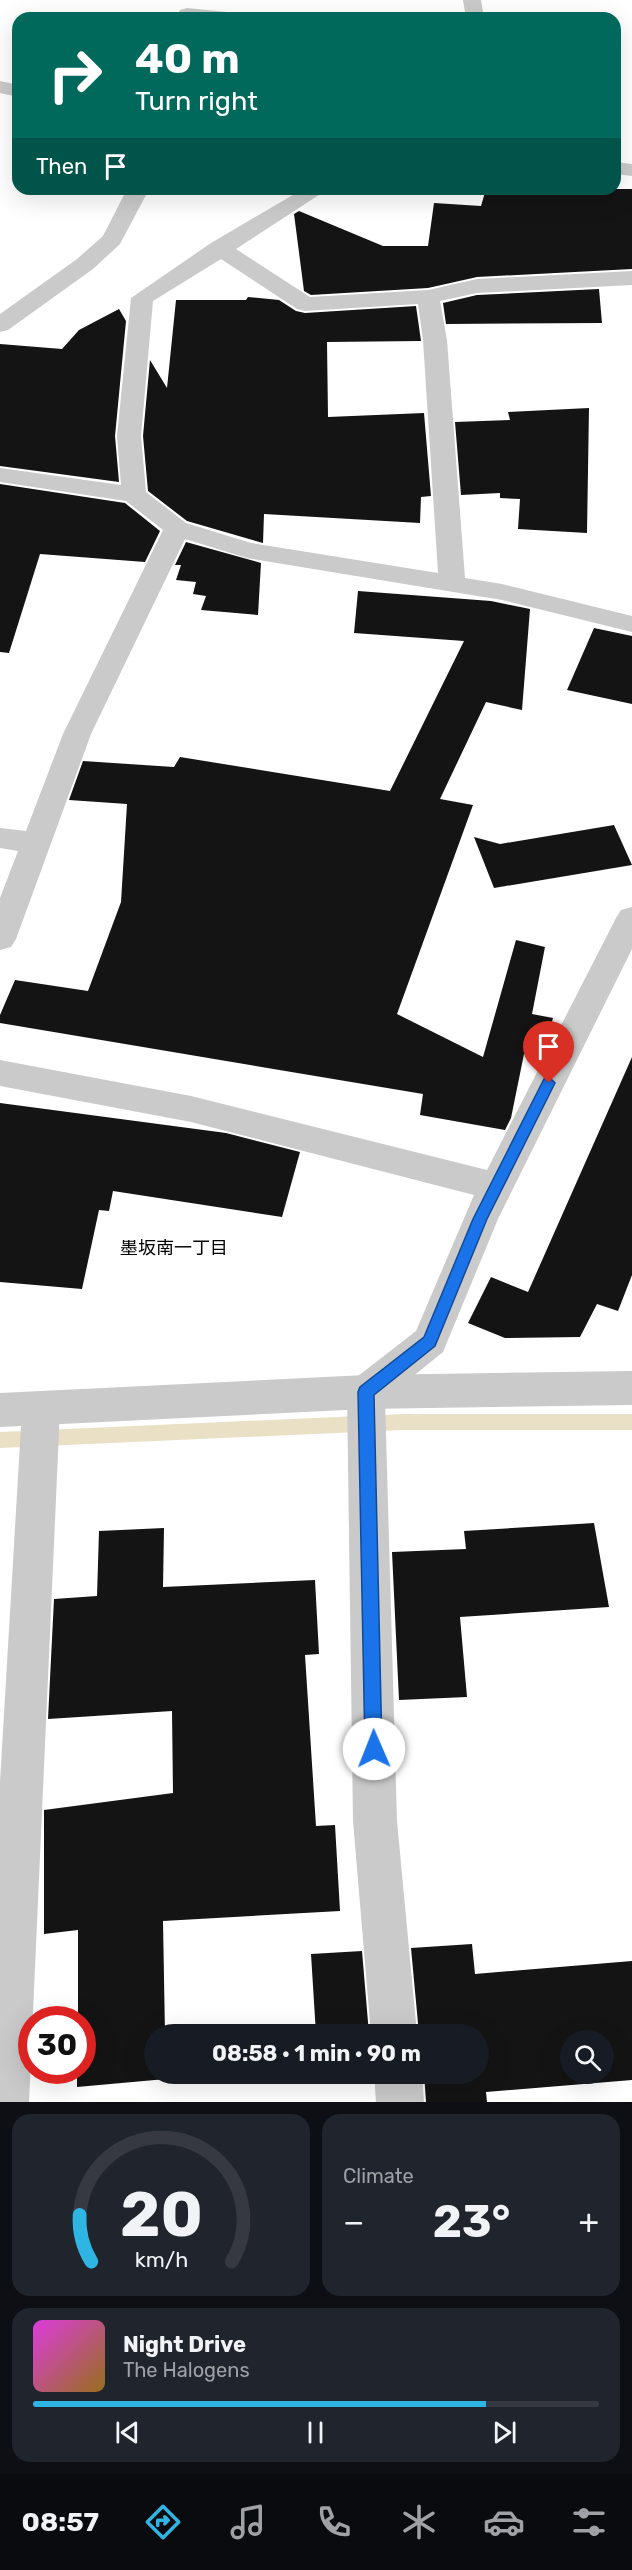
<!DOCTYPE html>
<meta charset="utf-8">
<style>
body{margin:0;font-family:Rubik,"Noto Sans JP",sans-serif;background:#20242c;color:#f1f3f6;height:100vh;display:flex;flex-direction:column;font-size:22px;white-space:nowrap}
*{box-sizing:border-box;margin:0}
p{font-size:20px;color:#9ea1a6}
.icon{flex:none;width:33px;height:33px;fill:none;stroke:currentColor;stroke-width:2;stroke-linecap:round;stroke-linejoin:round}
.map{position:relative;height:2102px;overflow:hidden}
.sheet{display:flex;flex-direction:column;gap:12px;padding:12px;background:#0d0f14;flex:1}
.sheet>*{flex:none}
.top-card{position:absolute;left:12px;top:12px;width:609px;height:183px;border-radius:18px;box-shadow:0 6px 24px #0002;background:#00695c;color:#fff;overflow:hidden}
.tools{position:absolute;left:560px;top:2030px;display:grid;gap:12px}
.tools a{display:grid;place-items:center;width:54px;height:54px;border-radius:50%;background:#171b24;box-shadow:0 6px 24px #0002;font-size:30px}
.speed{position:absolute;left:18px;top:2006px;display:flex;gap:12px;font-size:30px;font-weight:700;text-align:center}
.speed>*{display:grid;place-content:center;width:78px;height:78px;border-radius:50%;background:#171b24;box-shadow:0 6px 24px #0002;line-height:1}
.speed .limit{border:9px solid #d22;background:#fff;color:#111}
.pin{position:absolute;display:grid;place-items:center;width:51px;height:51px;color:#fff;margin:-62px -26px;border-radius:50% 50% 50% 0;rotate:-45deg;box-shadow:0 0 6px #0007}
.pin .icon{rotate:45deg}
.me{position:absolute;width:66px;margin:-33px;rotate:359deg;stroke-linejoin:round;filter:drop-shadow(0 0 4px #0008)}
.turn{display:flex;align-items:center;gap:21px;height:126px;padding:0 24px;font-size:27px}
.turn .icon{width:78px;height:78px;stroke-width:2.5}
.turn b{display:block;font-size:42px;line-height:51px}
.then{display:flex;align-items:center;height:57px;padding:0 24px;background:#0003;gap:12px;font-size:22px}
.big{font-size:45px;font-weight:700;line-height:1.1}
.sheet .card{flex:1;display:flex;flex-direction:column;justify-content:center;gap:9px;min-width:0;padding:0 21px;border-radius:18px;background:#20242c}
.sheet .dial{align-items:center;gap:0}
.dial svg{height:156px;overflow:visible;fill:none;stroke:#363941;stroke-width:7;stroke-linecap:round;text-anchor:middle}
.dial text{fill:#f1f3f6;stroke:none}
.song{display:flex;align-items:center;gap:18px}
.cover{width:72px;height:72px;border-radius:9px;background:linear-gradient(135deg,hsl(300 70% 55%),hsl(40 70% 35%))}
.played{height:6px;border-radius:3px;background:linear-gradient(90deg,#2fb5e3 80%,#363941 80%)}
.keys{display:flex;justify-content:space-around;direction:ltr}
.heat{display:flex;justify-content:space-between;align-items:center;font-size:33px;direction:ltr}
.sheet .tiles{flex:1;display:grid;gap:12px;grid-template-columns:1fr 1fr}
.card:last-child{grid-column:span 2}
.trip{position:absolute;left:144px;top:2024px;width:345px;height:60px;border-radius:30px;background:#171b24;box-shadow:0 6px 24px #0002;font-weight:700;line-height:60px;text-align:center}
.tabs{display:flex;height:96px;justify-content:space-around;align-items:center;background:#090b0e;color:#9ea1a6}
.tabs .icon{width:42px;height:42px}
.tabs .on{color:#2fb5e3}
.tabs b{font-size:27px;color:#f1f3f6}
.map>svg:first-child{display:block}
.lines{fill:none;stroke-linecap:round;stroke-linejoin:round}
.stream{fill:#eae0c6;fill-rule:evenodd}
.building{fill:#141414;fill-rule:evenodd}
.minor{fill:#cacaca;fill-rule:evenodd}
.tertiary{fill:#cacaca;fill-rule:evenodd}
.route{fill:#1a73e8;stroke:#114b97;stroke-width:1.5}
.labels{text-anchor:middle;stroke-width:6;stroke-linejoin:round;paint-order:stroke}
.neighbourhood-label{font-size:18px;fill:#000;stroke:#fff}
</style>
<div class="map">
<svg width="632" height="2102" viewBox="0 0 632 2102">
<rect width="100%" height="100%" fill="#fff"/>
<g class="lines">
<!-- stream -->
<path class="stream" d="M 403,1414 L 632,1414 L 632,1430 L 403,1430 L 0,1448 L 0,1432 Z"/>
</g>
<!-- building -->
<path class="building" d="M 486,189 L 632,189 L 632,269 L 477,277 L 428,288 L 311,295 L 304,291 L 294,214 L 299,211 L 383,246 L 428,246 L 434,203 L 481,206 Z
M 599,289 L 602,323 L 446,324 L 443,303 L 477,295 Z
M 248,297 L 279,300 L 296,311 L 305,313 L 416,306 L 421,341 L 327,342 L 328,417 L 424,413 L 431,496 L 421,497 L 420,523 L 264,514 L 263,543 L 187,521 L 148,491 L 143,436 L 150,360 L 167,388 L 176,300 L 246,300 Z
M 119,309 L 126,321 L 115,436 L 119,482 L 0,466 L 0,344 L 62,349 L 79,330 Z
M 589,408 L 587,533 L 518,529 L 520,499 L 500,498 L 500,493 L 461,495 L 455,422 L 510,420 L 508,412 Z
M 0,484 L 125,503 L 160,531 L 145,562 L 40,554 L 9,653 L 0,652 Z
M 186,542 L 261,563 L 258,615 L 201,610 L 206,596 L 193,594 L 196,582 L 176,580 L 181,565 L 175,565 Z
M 358,591 L 491,601 L 530,609 L 522,710 L 486,702 L 440,799 L 473,805 L 397,1014 L 483,1057 L 516,940 L 545,947 L 532,1014 L 553,1018 L 542,1058 L 524,1054 L 511,1118 L 505,1130 L 420,1115 L 423,1094 L 0,1023 L 0,1015 L 15,980 L 88,991 L 121,902 L 127,804 L 69,800 L 83,761 L 174,767 L 180,757 L 390,791 L 464,641 L 354,633 Z
M 594,628 L 632,636 L 632,704 L 567,690 Z
M 614,825 L 632,865 L 494,888 L 474,837 L 500,844 Z
M 632,1057 L 632,1275 L 618,1311 L 597,1304 L 580,1337 L 505,1338 L 468,1323 L 491,1277 L 528,1292 Z
M 0,1103 L 226,1133 L 300,1152 L 282,1217 L 113,1191 L 109,1211 L 99,1210 L 82,1289 L 0,1282 Z
M 594,1523 L 609,1607 L 460,1617 L 467,1697 L 399,1700 L 392,1552 L 466,1549 L 464,1531 Z
M 164,1528 L 163,1587 L 315,1580 L 319,1654 L 305,1655 L 316,1826 L 335,1825 L 340,1911 L 163,1921 L 165,2034 L 154,2034 L 154,2073 L 166,2073 L 166,2079 L 77,2087 L 77,2070 L 82,2070 L 82,2019 L 78,2019 L 78,1930 L 44,1934 L 44,1810 L 173,1793 L 172,1711 L 48,1719 L 54,1599 L 97,1596 L 99,1531 Z
M 472,1944 L 475,1974 L 632,1961 L 632,2080 L 486,2092 L 487,2102 L 426,2102 L 424,2073 L 478,2073 L 478,2034 L 419,2034 L 411,1948 ZM 570,2040 L 603,2040 L 603,2073 L 570,2073 Z
M 362,1951 L 369,2034 L 316,2034 L 311,1954 Z"/>
<g class="lines">
<!-- minor -->
<path class="minor" d="M 463,0 L 481,0 L 484,18 L 466,18 Z
M 187,8 L 227,12 L 236,18 L 180,18 L 178,14 L 180,10 Z
M 124,189 L 144,189 L 146,195 L 120,244 L 93,269 L 8,330 L 0,332 L 0,314 L 77,259 L 103,236 L 124,195 Z
M 303,189 L 328,189 L 236,249 L 310,297 L 428,290 L 477,279 L 632,271 L 632,285 L 477,293 L 440,301 L 447,340 L 465,578 L 502,584 L 632,616 L 632,632 L 502,600 L 247,558 L 185,539 L 91,734 L 16,939 L 11,947 L 0,950 L 0,898 L 18,851 L 0,848 L 0,828 L 26,831 L 63,734 L 163,530 L 126,501 L 0,482 L 0,468 L 121,485 L 117,436 L 131,298 L 211,243 ZM 221,259 L 297,309 L 305,311 L 418,304 L 423,340 L 438,573 L 251,543 L 186,523 L 146,492 L 141,436 L 153,301 Z
M 632,907 L 632,949 L 498,1219 L 443,1352 L 385,1399 L 397,1821 L 417,2034 L 371,2034 L 353,1821 L 347,1392 L 353,1380 L 416,1331 L 474,1195 L 191,1122 L 0,1086 L 0,1060 L 191,1096 L 487,1170 L 616,918 L 621,910 Z
M 41,1392 L 54,1397 L 60,1409 L 29,2102 L 0,2102 L 0,1782 L 22,1409 L 28,1397 Z
M 374,2073 L 422,2073 L 424,2102 L 376,2102 Z"/>
<!-- tertiary -->
<path class="tertiary" d="M 0,81 L 18,85 L 18,97 L 0,93 Z
M 615,162 L 632,164 L 632,176 L 615,174 Z
M 632,1371 L 632,1405 L 366,1409 L 0,1427 L 0,1393 L 366,1375 Z"/>
</g>
<!-- route -->
<path class="route" d="M 549,1077 L 555,1083 L 487,1219 L 435,1346 L 374,1395 L 382,1749 L 380,1756 L 374,1758 L 367,1756 L 365,1749 L 358,1392 L 360,1387 L 424,1337 L 473,1219 L 544,1079 Z"/>
<g class="labels">
<!-- neighbourhood labels -->
<g class="neighbourhood-label">
<text x="174" y="1254">墨坂南一丁目</text>
</g>
</g>
</svg>
<div class="tools">
<a><svg class="icon" aria-label="search" viewBox="0 0 24 24"><circle cx="10" cy="10" r="6"/><path d="M15 15l6 6"/></svg></a>
</div>
<div class="speed"><div class="limit">30</div></div>
<div class="pin" style="left:549px;top:1083px;background:#d93025"><svg class="icon" aria-label="arrive" viewBox="0 0 24 24"><path d="M6 21V4h12l-3 4 3 4H6"/></svg></div>
<svg class="me" style="left:374px;top:1749px" viewBox="-20 -20 40 40"><circle r="19" fill="#fff"/><path d="M0-13L10 11 0 6-10 11z" fill="#1a73e8"/></svg>
<div class="trip">08:58 · 1 min · 90 m</div>
<div class="top-card">
<div class="turn"><svg class="icon" aria-label="right" viewBox="0 0 24 24"><path d="M7 20v-9h11M14 6l5 5-5 5"/></svg><div><b>40 m</b>Turn right</div></div>
<div class="then">Then<svg class="icon" aria-label="arrive" viewBox="0 0 24 24"><path d="M6 21V4h12l-3 4 3 4H6"/></svg></div>
</div>
</div>
<section class="sheet">
<div class="tiles">
<div class="card dial"><svg viewBox="0 0 100 80">
<path d="M14 69A42 42 0 1 1 86 69"/>
<path d="M14 69A42 42 0 0 1 8 45" stroke="#2fb5e3"/>
<text x="50" y="56" font-size="32" font-weight="700">20</text>
<text x="50" y="72" font-size="11">km/h</text>
</svg></div>
<div class="card"><p>Climate</p>
<div class="heat"><a>−</a><b class="big">23°</b><a>+</a></div>
</div>
<div class="card">
<div class="song"><i class="cover"></i><div><b>Night Drive</b><p>The Halogens</p></div></div>
<div class="played"></div>
<div class="keys"><svg class="icon" aria-label="previous" viewBox="0 0 24 24"><path d="M18 5L8 12l10 7zM5 5v14"/></svg><svg class="icon" aria-label="pause" viewBox="0 0 24 24"><path d="M8 5v14M16 5v14"/></svg><svg class="icon" aria-label="next" viewBox="0 0 24 24"><path d="M6 5l10 7-10 7zM19 5v14"/></svg></div>
</div>
</div>
</section>
<nav class="tabs">
<b>08:57</b>
<svg class="icon on" aria-label="directions" viewBox="0 0 24 24"><path d="M12 3l9 9-9 9-9-9zM9 14v-3h6M13 9l2 2-2 2"/></svg>
<svg class="icon" aria-label="music" viewBox="0 0 24 24"><path d="M9 18V5l10-2v13"/><circle cx="6" cy="18" r="3"/><circle cx="16" cy="16" r="3"/></svg>
<svg class="icon" aria-label="phone" viewBox="0 0 24 24"><path d="M5 4h4l2 5-3 2q2 4 5 5l2-3 5 2v4C11 20 4 13 5 4z"/></svg>
<svg class="icon" aria-label="climate" viewBox="0 0 24 24"><path d="M12 3v18M4 7l16 10M4 17L20 7"/></svg>
<svg class="icon" aria-label="car" viewBox="0 0 24 24"><path d="M5 17H2v-5l4-1 3-4h7l3 4 3 1v5h-3M9 17h6M6 11h13"/><circle cx="7" cy="17" r="2"/><circle cx="17" cy="17" r="2"/></svg>
<svg class="icon" aria-label="filters" viewBox="0 0 24 24"><path d="M4 7h16M4 17h16"/><circle cx="9" cy="7" r="2"/><circle cx="15" cy="17" r="2"/></svg>
</nav>
